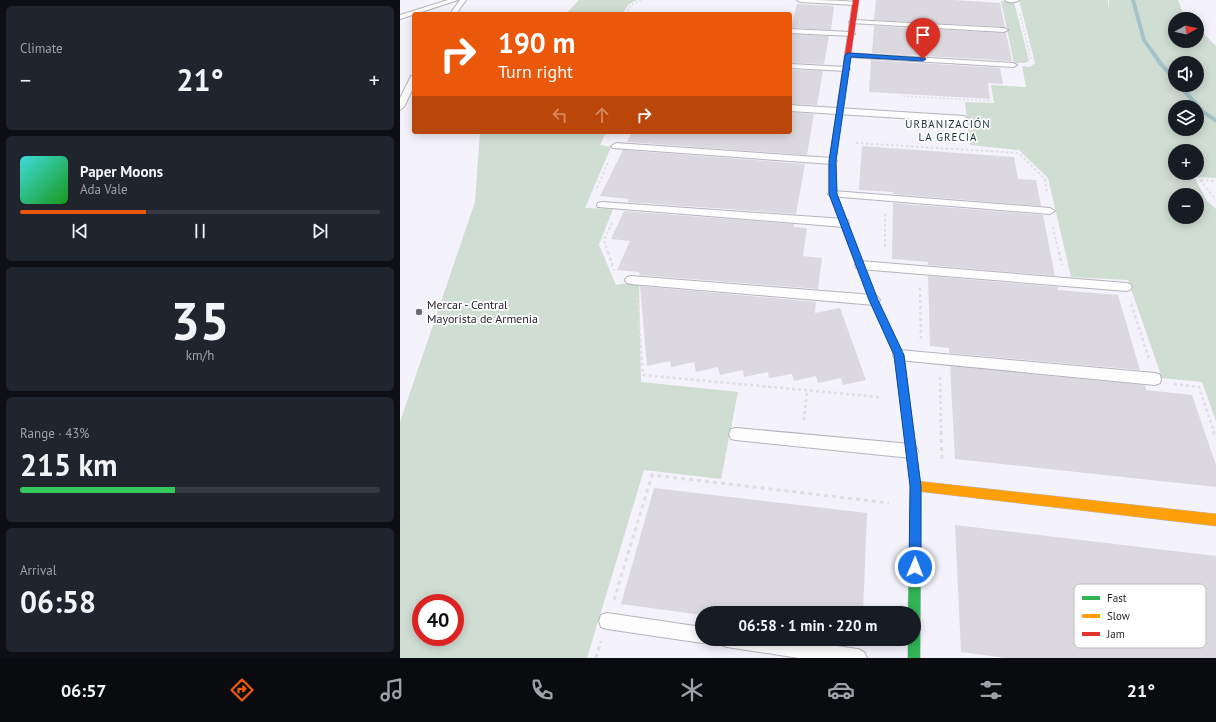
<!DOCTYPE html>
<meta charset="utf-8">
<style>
body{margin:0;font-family:"PT Sans",sans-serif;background:#20242c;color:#f1f3f6;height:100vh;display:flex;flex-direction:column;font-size:15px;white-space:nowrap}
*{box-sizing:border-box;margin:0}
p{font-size:13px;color:#9ea1a6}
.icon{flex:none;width:22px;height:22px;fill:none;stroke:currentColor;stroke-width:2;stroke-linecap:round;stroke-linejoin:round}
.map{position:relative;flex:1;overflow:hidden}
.sheet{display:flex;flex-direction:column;gap:6px;padding:6px;background:#0d0f14;width:400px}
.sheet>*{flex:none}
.banner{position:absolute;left:12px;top:12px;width:380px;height:122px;border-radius:4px;box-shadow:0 2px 10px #0003;background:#ea580c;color:#fff;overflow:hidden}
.needle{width:26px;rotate:82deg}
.controls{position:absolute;left:768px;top:12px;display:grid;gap:8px}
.controls a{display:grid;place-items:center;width:36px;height:36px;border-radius:50%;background:#171b24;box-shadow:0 2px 10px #0003;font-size:20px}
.speed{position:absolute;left:12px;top:594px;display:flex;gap:8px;font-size:20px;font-weight:700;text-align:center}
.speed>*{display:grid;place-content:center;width:52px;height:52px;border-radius:50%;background:#171b24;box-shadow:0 2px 10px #0003;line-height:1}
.speed .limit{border:6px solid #d22;background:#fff;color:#111}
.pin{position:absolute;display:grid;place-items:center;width:34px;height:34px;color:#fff;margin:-41px -17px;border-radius:50% 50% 50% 0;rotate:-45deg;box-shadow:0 0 4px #0007}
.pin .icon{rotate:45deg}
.me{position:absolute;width:44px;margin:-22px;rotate:1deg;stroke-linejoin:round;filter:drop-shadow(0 0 3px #0008)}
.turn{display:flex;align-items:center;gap:14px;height:84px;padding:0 20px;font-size:18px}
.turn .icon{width:52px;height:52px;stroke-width:2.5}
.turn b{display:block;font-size:28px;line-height:34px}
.lanes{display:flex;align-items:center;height:38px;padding:0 20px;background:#0003;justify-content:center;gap:20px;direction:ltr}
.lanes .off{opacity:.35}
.big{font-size:30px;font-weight:600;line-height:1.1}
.sheet .widget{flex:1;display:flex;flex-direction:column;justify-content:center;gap:6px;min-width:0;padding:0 14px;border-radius:6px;background:#20242c}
.sheet .dial{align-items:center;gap:0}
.dial b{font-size:52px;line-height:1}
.song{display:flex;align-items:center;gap:12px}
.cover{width:48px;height:48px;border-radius:6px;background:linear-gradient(135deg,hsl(180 70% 55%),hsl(120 70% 35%))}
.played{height:4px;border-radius:2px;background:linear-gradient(90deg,#ea580c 35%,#363941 35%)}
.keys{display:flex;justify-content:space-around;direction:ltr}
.heat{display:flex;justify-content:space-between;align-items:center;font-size:22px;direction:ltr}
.charge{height:6px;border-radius:3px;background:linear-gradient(90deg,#34c759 43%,#363941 0)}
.trip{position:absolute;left:295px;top:606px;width:226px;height:40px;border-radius:20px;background:#171b24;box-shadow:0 2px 10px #0003;font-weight:600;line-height:40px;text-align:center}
.tabs{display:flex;height:64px;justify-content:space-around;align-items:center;background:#090b0e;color:#9ea1a6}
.tabs .icon{width:28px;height:28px}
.tabs .selected{color:#ea580c}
.tabs b{font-size:18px;color:#f1f3f6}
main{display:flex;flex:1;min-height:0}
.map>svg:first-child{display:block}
.green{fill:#d0ddd2;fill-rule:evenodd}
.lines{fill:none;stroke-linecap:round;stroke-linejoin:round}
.stream{fill:#a4c2ca;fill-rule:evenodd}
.building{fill:#dcd8df}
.lane-casing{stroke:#b5b3bb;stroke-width:2}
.fast-casing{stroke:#b5b3bb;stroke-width:1}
.slow-casing{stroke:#b5b3bb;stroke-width:1}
.jam-casing{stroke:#b5b3bb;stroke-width:1}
.path-far3{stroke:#dfdee0;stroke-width:1.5;stroke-dasharray:2 2;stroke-linecap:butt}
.path-far2{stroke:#dfdee0;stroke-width:2;stroke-dasharray:2.5 2.5;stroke-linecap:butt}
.path-far1{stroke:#dfdee0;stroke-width:2.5;stroke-dasharray:3 3;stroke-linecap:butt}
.path{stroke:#dfdee0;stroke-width:3;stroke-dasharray:4 4;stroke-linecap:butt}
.lane{fill:#fdfdfe;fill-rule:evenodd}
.fast{fill:#30b455;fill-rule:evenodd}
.slow{fill:#ff9f0a;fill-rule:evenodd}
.jam{fill:#e5322d;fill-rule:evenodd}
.route{fill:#1a73e8;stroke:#114b97}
.poi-dot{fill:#6a6870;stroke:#fff;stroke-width:1.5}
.labels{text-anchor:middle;stroke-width:3.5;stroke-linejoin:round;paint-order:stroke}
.far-neighbourhood-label{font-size:11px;letter-spacing:1px;fill:#123438;stroke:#fff}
.poi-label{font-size:12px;fill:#1f1d26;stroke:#fff;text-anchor:start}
.key{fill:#fff;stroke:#bcbbbe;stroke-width:1}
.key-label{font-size:11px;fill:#1f1d26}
</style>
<main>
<section class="sheet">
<div class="widget"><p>Climate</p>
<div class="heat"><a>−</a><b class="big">21°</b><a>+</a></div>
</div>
<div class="widget">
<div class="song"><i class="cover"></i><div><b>Paper Moons</b><p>Ada Vale</p></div></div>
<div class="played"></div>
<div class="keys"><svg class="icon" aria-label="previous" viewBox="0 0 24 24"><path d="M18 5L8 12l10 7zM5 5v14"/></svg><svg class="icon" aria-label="pause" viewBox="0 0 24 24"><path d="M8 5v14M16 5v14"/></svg><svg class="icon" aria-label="next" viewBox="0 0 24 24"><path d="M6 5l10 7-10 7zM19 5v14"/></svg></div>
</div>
<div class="widget dial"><b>35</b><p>km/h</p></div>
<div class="widget"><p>Range · 43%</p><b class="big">215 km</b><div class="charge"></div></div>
<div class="widget"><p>Arrival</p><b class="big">06:58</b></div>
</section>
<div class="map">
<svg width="816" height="658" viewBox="0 0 816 658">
<rect width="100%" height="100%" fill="#f4f2fa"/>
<!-- green -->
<path class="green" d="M 179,0 L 237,0 L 229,4 L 222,14 L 166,14 Z
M 619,0 L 708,0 L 709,12 L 709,0 L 778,0 L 782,11 L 790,19 L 775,19 L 775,41 L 797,41 L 797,27 L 816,46 L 816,178 L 794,177 L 807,201 L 816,209 L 816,421 L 802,382 L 762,378 L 728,280 L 671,277 L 648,178 L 619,150 L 570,145 L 565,102 L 594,103 L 591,85 L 626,87 L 622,66 L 630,67 L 635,63 ZM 775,63 L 797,63 L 797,85 L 775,85 ZM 775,107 L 797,107 L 797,129 L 775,129 ZM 775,151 L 797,151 L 797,173 L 775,173 ZM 775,195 L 797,195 L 797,217 L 775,217 Z
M 601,1 L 614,2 L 629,61 L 625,63 L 614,63 Z
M 80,132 L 206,132 L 200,145 L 211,147 L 185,208 L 213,209 L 199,245 L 216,285 L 239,281 L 241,382 L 338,392 L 321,479 L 244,470 L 187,658 L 0,658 L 0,422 L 75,202 ZM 21,603 L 55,603 L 55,637 L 21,637 Z"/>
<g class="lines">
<!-- stream -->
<path class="stream" d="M 731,0 L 735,0 L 746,40 L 763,63 L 775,77 L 775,82 L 773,81 L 759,65 L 742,40 Z
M 776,85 L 782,85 L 805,111 L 816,118 L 816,123 L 801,113 L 797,107 L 796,107 Z"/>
</g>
<!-- building -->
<path class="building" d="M 476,0 L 553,0 L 600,3 L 605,27 L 474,20 Z
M 397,4 L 434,6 L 431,30 L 391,28 Z
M 474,26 L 606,33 L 612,61 L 472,53 Z
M 390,34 L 429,36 L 424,64 L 390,63 Z
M 471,60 L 600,68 L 603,84 L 588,83 L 590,99 L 469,92 Z
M 390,70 L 423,71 L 417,105 L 390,104 L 390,88 L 392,79 L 390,79 Z
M 390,112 L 414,114 L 407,155 L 227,142 L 232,132 L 390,132 Z
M 462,146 L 614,157 L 618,179 L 636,180 L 641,206 L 493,194 L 493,192 L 459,190 Z
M 223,150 L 405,164 L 396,214 L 228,202 L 229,199 L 200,196 Z
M 493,203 L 643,215 L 655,276 L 528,265 L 528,262 L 492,259 Z
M 224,211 L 394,224 L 394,227 L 407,228 L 403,256 L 422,258 L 418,289 L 240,275 L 239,272 L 217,270 L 230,241 L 211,239 Z
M 528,276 L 658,287 L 658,290 L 718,295 L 740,370 L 549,353 L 549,348 L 530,346 Z
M 240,286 L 416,302 L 415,313 L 440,308 L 466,380 L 443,385 L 441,378 L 418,383 L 416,376 L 394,381 L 392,374 L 369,378 L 368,372 L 344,377 L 343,370 L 320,375 L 318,367 L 296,372 L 294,362 L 271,367 L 270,361 L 247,366 Z
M 550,366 L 745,385 L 746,390 L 792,395 L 816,465 L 816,487 L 555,459 Z
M 254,488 L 467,513 L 463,613 L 302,613 L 302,615 L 221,604 Z
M 555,525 L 816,556 L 816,658 L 606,658 L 561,652 Z"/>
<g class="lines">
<defs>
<path id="lane" d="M 48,0 L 58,0 L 0,19 L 0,15 Z
M 60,0 L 66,0 L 56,14 L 50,14 Z
M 397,0 C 408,0 451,0 458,3 L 455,5 L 400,2 Z
M 605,0 L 619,0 C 616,3 608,3 605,0 Z
M 453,20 L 604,28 L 608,30 L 604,32 L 451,23 L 449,22 Z
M 390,29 L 451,32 L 455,34 L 451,36 L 390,33 Z
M 445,53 L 613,63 L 617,65 L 613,67 L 448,57 L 445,57 Z
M 390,64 L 446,67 L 450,69 L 446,71 L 390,68 Z
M 11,76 L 14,76 L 14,86 L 4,107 L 0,110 L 0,98 Z
M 390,105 L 564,116 L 568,119 L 564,122 L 390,111 Z
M 216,143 L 432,158 L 437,161 L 432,164 L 213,148 L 211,146 Z
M 433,191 L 650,208 L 655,211 L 650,214 L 430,196 L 428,194 Z
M 202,202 L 444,219 L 448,220 L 449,223 L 448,226 L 444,227 L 198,207 L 197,205 L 198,203 Z
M 460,261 L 726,283 L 730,284 L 732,287 L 730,290 L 726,291 L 460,269 L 456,268 L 455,265 L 456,262 Z
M 231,276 L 474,295 L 478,297 L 480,300 L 478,303 L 474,305 L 231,284 L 227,283 L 225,280 L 227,277 Z
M 499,350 L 755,373 L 760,375 L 761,379 L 760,383 L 755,385 L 499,360 L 495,359 L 493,355 L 495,351 Z
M 336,428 L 511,444 L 516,446 L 518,451 L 516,456 L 511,458 L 336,440 L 331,439 L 329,434 L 331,429 Z
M 207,613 L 302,627 L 302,639 L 309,639 L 308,641 L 302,643 L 207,629 L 201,627 L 199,621 L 201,615 Z
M 319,639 L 386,639 L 458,649 L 464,652 L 467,658 L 399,658 L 327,647 L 321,645 Z"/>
<path id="fast" d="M 513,460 L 517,461 L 521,486 L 520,658 L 508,658 L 508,639 L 514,639 L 514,613 L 508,613 L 511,486 L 508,465 L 509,461 Z"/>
<path id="slow" d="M 455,249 L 459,252 L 478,300 L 504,355 L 518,465 L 517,469 L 513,470 L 509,469 L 508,465 L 494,355 L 470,300 L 451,252 Z
M 516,481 L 816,514 L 816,526 L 516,491 L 512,490 L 511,486 L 512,482 Z"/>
<path id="jam" d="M 453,0 L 459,0 L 435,161 L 437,194 L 459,252 L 455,255 L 451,252 L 429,194 L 429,161 Z"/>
</defs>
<!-- lane casing -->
<use href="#lane" class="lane-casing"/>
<!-- fast casing -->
<use href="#fast" class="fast-casing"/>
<!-- slow casing -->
<use href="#slow" class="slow-casing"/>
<!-- jam casing -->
<use href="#jam" class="jam-casing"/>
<!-- path-far3 -->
<path class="path-far3" d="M 225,14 L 231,5 L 241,0
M 620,14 L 631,60
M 503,96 L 591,101"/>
<!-- path-far2 -->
<path class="path-far2" d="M 456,143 L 619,153 L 645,179 L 647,194
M 800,180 L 816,200
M 801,180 L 816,181
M 197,188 L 209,160
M 485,214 L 485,249
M 653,227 L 659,253
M 208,253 L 204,240 L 213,221"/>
<!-- path-far1 -->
<path class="path-far1" d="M 208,252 L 214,270
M 659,252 L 662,265
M 520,288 L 521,339
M 237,297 L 243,375 L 479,397
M 731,304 L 749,359
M 540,377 L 541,432
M 774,384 L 799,387 L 814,432
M 404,420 L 407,391"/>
<!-- path -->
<path class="path" d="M 541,431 L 542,462
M 813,431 L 816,439
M 214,600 L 252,475 L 489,503
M 196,658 L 201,641"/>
<!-- lane -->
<use href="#lane" class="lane"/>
<!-- fast -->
<use href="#fast" class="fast"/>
<!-- slow -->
<use href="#slow" class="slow"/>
<!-- jam -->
<use href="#jam" class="jam"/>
</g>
<!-- route -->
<path class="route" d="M 448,53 L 523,58 L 526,59 L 523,61 L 451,57 L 436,161 L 437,194 L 478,300 L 504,355 L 521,486 L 521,567 L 519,571 L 515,573 L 511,571 L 509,567 L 510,486 L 494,355 L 469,300 L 429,194 L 429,161 L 445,55 Z"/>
<!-- markers -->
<circle class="poi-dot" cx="19" cy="312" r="4"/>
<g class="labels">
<!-- far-neighbourhood labels -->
<g class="far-neighbourhood-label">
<text x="548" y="128">URBANIZACIÓN<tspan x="548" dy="13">LA GRECIA</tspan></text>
</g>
<!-- poi labels -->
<g class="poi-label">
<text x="27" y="309">Mercar - Central<tspan x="27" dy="14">Mayorista de Armenia</tspan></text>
</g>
</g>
<!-- legend -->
<rect x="674" y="584" width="132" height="64" rx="6" class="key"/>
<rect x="682" y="596" width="18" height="4" fill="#30b455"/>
<rect x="682" y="614" width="18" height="4" fill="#ff9f0a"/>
<rect x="682" y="632" width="18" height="4" fill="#e5322d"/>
<g class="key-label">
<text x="707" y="602">Fast</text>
<text x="707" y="620">Slow</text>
<text x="707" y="638">Jam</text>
</g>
</svg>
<div class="controls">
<a><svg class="needle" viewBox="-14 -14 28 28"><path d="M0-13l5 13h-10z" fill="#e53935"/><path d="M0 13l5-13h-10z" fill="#9ea1a6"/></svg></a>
<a><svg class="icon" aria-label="sound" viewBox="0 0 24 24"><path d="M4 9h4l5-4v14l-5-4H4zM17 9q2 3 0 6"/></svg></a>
<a><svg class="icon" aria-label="layers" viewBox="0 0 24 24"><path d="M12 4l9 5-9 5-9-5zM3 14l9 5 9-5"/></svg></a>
<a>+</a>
<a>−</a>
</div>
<div class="speed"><div class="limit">40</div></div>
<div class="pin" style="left:523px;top:59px;background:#d93025"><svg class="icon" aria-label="arrive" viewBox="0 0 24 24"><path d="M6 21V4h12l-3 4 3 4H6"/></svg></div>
<svg class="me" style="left:515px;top:567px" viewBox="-20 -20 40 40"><circle r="17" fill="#1a73e8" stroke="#fff" stroke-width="3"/><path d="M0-11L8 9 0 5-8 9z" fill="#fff"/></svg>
<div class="trip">06:58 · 1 min · 220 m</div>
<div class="banner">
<div class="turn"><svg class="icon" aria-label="right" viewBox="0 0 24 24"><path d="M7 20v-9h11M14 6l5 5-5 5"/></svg><div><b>190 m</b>Turn right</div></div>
<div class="lanes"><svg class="icon off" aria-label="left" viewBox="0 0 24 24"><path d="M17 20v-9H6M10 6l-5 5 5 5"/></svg><svg class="icon off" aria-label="ahead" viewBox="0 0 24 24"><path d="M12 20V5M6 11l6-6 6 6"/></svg><svg class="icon" aria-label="right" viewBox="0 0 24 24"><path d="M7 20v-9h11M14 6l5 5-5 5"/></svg></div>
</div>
</div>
</main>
<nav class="tabs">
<b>06:57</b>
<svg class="icon selected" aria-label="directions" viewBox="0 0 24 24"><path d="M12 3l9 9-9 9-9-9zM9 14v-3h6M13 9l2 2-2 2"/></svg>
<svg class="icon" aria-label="music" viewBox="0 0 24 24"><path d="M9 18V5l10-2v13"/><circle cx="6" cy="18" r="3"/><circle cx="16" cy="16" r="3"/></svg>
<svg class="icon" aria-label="phone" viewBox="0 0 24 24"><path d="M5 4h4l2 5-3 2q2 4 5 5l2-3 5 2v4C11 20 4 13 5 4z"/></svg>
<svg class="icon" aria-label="climate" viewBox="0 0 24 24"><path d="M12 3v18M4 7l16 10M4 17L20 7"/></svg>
<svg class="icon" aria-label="car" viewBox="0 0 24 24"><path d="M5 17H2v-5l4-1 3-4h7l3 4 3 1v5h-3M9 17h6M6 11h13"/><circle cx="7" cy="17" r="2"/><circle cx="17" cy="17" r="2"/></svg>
<svg class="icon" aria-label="filters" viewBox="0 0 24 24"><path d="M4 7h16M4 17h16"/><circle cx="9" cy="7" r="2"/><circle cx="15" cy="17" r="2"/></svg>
<b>21°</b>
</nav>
